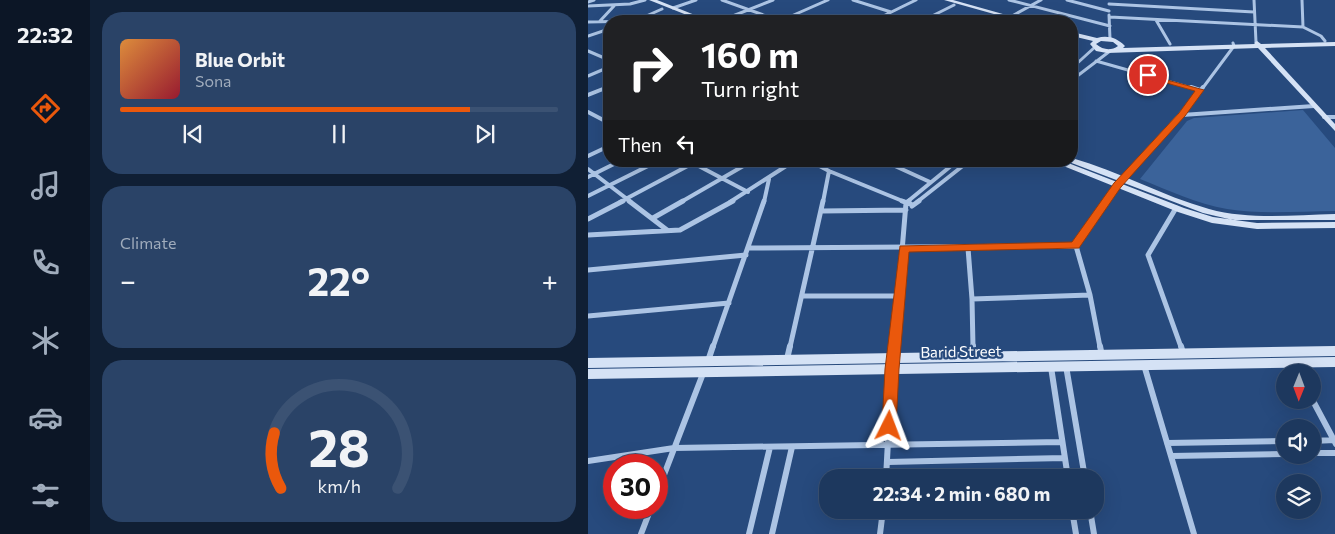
<!DOCTYPE html>
<meta charset="utf-8">
<style>
body{margin:0;font-family:Commissioner,sans-serif;background:#2a4367;color:#f1f3f6;height:100vh;display:flex;flex-direction:column;font-size:19px;white-space:nowrap}
*{box-sizing:border-box;margin:0}
p{font-size:16px;color:#a0acbc}
.icon{flex:none;width:28px;height:28px;fill:none;stroke:currentColor;stroke-width:2;stroke-linecap:round;stroke-linejoin:round}
.map{position:relative;flex:1;overflow:hidden}
.drawer{display:flex;flex-direction:column;gap:12px;padding:12px;background:#101f34;width:498px}
.drawer>*{flex:none}
.guide{position:absolute;left:15px;top:15px;width:475px;height:152px;border-radius:20px;box-shadow:0 5px 20px #0002,0 0 0 1px #3b5273;background:#202124;color:#fff;overflow:hidden}
.needle{width:32px;rotate:181deg}
.buttons{position:absolute;left:688px;top:364px;display:grid;gap:10px}
.buttons a{display:grid;place-items:center;width:45px;height:45px;border-radius:50%;background:#1d385e;box-shadow:0 5px 20px #0002,0 0 0 1px #3b5273;font-size:25px}
.speed{position:absolute;left:15px;top:454px;display:flex;gap:10px;font-size:25px;font-weight:700;text-align:center}
.speed>*{display:grid;place-content:center;width:65px;height:65px;border-radius:50%;background:#1d385e;box-shadow:0 5px 20px #0002,0 0 0 1px #3b5273;line-height:1}
.speed .limit{border:8px solid #d22;background:#fff;color:#111}
.pin{position:absolute;display:grid;place-items:center;width:42px;height:42px;color:#fff;margin:-21px;border:2px solid #fff;border-radius:50%;box-shadow:0 1px 5px #0007}
.me{position:absolute;width:55px;margin:-28px;rotate:3deg;stroke-linejoin:round;filter:drop-shadow(0 0 4px #0008)}
.turn{display:flex;align-items:center;gap:18px;height:105px;padding:0 15px;font-size:22px}
.turn .icon{width:65px;height:65px;stroke-width:2.5}
.turn b{display:block;font-size:35px;line-height:42px}
.then{display:flex;align-items:center;height:48px;padding:0 15px;background:#0003;gap:10px;font-size:19px}
.big{font-size:38px;font-weight:700;line-height:1.1}
.drawer .card{flex:1;display:flex;flex-direction:column;justify-content:center;gap:8px;min-width:0;padding:0 18px;border-radius:20px;background:#2a4367}
.drawer .dial{align-items:center;gap:0}
.dial svg{height:130px;overflow:visible;fill:none;stroke:#3b5273;stroke-width:7;stroke-linecap:round;text-anchor:middle}
.dial text{fill:#f1f3f6;stroke:none}
.song{display:flex;align-items:center;gap:15px}
.cover{width:60px;height:60px;border-radius:8px;background:linear-gradient(135deg,hsl(30 70% 55%),hsl(350 70% 35%))}
.played{height:5px;border-radius:2px;background:linear-gradient(90deg,#ea580c 80%,#3b5273 80%)}
.keys{display:flex;justify-content:space-around;direction:ltr}
.heat{display:flex;justify-content:space-between;align-items:center;font-size:28px;direction:ltr}
.trip{position:absolute;left:231px;top:469px;width:285px;height:50px;border-radius:20px;background:#1d385e;box-shadow:0 5px 20px #0002,0 0 0 1px #3b5273;font-weight:700;line-height:50px;text-align:center}
main{display:flex;flex:1;min-height:0}
.tab-bar{display:flex;flex-direction:column;width:90px;justify-content:space-around;align-items:center;background:#0c1626;color:#a0acbc}
.tab-bar .icon{width:35px;height:35px}
.tab-bar .on{color:#ea580c}
.tab-bar b{font-size:22px;color:#f1f3f6}
.map>svg:first-child{display:block}
.green{fill:#3b639a}
.lines{fill:none;stroke-linecap:round;stroke-linejoin:round}
.street-far3{stroke:#acc4e4;stroke-width:3}
.street-far2{stroke:#acc4e4;stroke-width:4}
.street-far1{stroke:#acc4e4;stroke-width:5}
.street{stroke:#acc4e4;stroke-width:6}
.secondary{fill:#d5e2f5;fill-rule:evenodd}
.route{fill:#ea580c;stroke:#983908}
.labels{text-anchor:middle;stroke-width:4.5;stroke-linejoin:round;paint-order:stroke}
.street-label{font-size:15px;fill:#fff;stroke:#274a7d}
</style>
<main>
<nav class="tab-bar">
<b>22:32</b>
<svg class="icon on" aria-label="directions" viewBox="0 0 24 24"><path d="M12 3l9 9-9 9-9-9zM9 14v-3h6M13 9l2 2-2 2"/></svg>
<svg class="icon" aria-label="music" viewBox="0 0 24 24"><path d="M9 18V5l10-2v13"/><circle cx="6" cy="18" r="3"/><circle cx="16" cy="16" r="3"/></svg>
<svg class="icon" aria-label="phone" viewBox="0 0 24 24"><path d="M5 4h4l2 5-3 2q2 4 5 5l2-3 5 2v4C11 20 4 13 5 4z"/></svg>
<svg class="icon" aria-label="climate" viewBox="0 0 24 24"><path d="M12 3v18M4 7l16 10M4 17L20 7"/></svg>
<svg class="icon" aria-label="car" viewBox="0 0 24 24"><path d="M5 17H2v-5l4-1 3-4h7l3 4 3 1v5h-3M9 17h6M6 11h13"/><circle cx="7" cy="17" r="2"/><circle cx="17" cy="17" r="2"/></svg>
<svg class="icon" aria-label="filters" viewBox="0 0 24 24"><path d="M4 7h16M4 17h16"/><circle cx="9" cy="7" r="2"/><circle cx="15" cy="17" r="2"/></svg>
</nav>
<section class="drawer">
<div class="card">
<div class="song"><i class="cover"></i><div><b>Blue Orbit</b><p>Sona</p></div></div>
<div class="played"></div>
<div class="keys"><svg class="icon" aria-label="previous" viewBox="0 0 24 24"><path d="M18 5L8 12l10 7zM5 5v14"/></svg><svg class="icon" aria-label="pause" viewBox="0 0 24 24"><path d="M8 5v14M16 5v14"/></svg><svg class="icon" aria-label="next" viewBox="0 0 24 24"><path d="M6 5l10 7-10 7zM19 5v14"/></svg></div>
</div>
<div class="card"><p>Climate</p>
<div class="heat"><a>−</a><b class="big">22°</b><a>+</a></div>
</div>
<div class="card dial"><svg viewBox="0 0 100 80">
<path d="M14 69A42 42 0 1 1 86 69"/>
<path d="M14 69A42 42 0 0 1 10 35" stroke="#ea580c"/>
<text x="50" y="56" font-size="32" font-weight="700">28</text>
<text x="50" y="72" font-size="11">km/h</text>
</svg></div>
</section>
<div class="map">
<svg width="748" height="534" viewBox="0 0 748 534">
<rect width="100%" height="100%" fill="#274a7d"/>
<!-- green -->
<path class="green" d="M 715,110 L 747,148 L 747,211 C 712,211 675,215 639,209 C 609,204 580,190 552,179 L 599,121 L 606,118 Z"/>
<g class="lines">
<!-- street-far3 -->
<path class="street-far3" d="M 134,0 L 192,21
M 265,0 L 303,12
M 421,0 L 522,26
M 479,0 L 521,11
M 666,0 L 668,42
M 714,0 L 715,27 L 733,36 L 737,41
M 0,2 L 6,0
M 521,4 L 666,12
M 0,6 L 42,4 L 57,0
M 85,8 L 108,0
M 207,15 L 228,21
M 521,15 L 522,39
M 342,17 L 355,21
M 522,17 L 715,27
M 568,20 L 582,44
M 12,21 L 26,6
M 47,21 L 74,9
M 132,21 L 185,0
M 192,21 L 240,0
M 285,21 L 328,0
M 334,21 L 366,5
M 415,21 L 453,0
M 0,22 L 49,21
M 0,36 L 21,29
M 0,51 L 21,60
M 508,61 L 607,89
M 484,68 L 507,47
M 0,76 L 21,67
M 484,80 L 522,51
M 17,89 L 21,87
M 614,89 L 646,46 L 645,43"/>
<!-- street-far2 -->
<path class="street-far2" d="M 603,87 L 612,90
M 0,95 L 20,87
M 0,112 L 21,123
M 594,115 L 726,106
M 736,117 L 748,117
M 0,156 L 21,146
M 222,161 L 241,171 L 317,202
M 296,161 L 342,182
M 105,163 L 160,192
M 233,166 L 240,161
M 0,169 L 43,202
M 0,177 L 32,161
M 0,196 L 70,161
M 32,202 L 109,161
M 93,202 L 164,161
M 142,202 L 206,161
M 176,202 L 181,179
M 235,202 L 241,171
M 319,202 L 369,161
M 329,202 L 381,161
M 518,202 C 545,160 585,127 615,87"/>
<!-- street-far1 -->
<path class="street-far1" d="M 41,201 L 79,230
M 314,201 L 325,205
M 324,206 L 331,201
M 588,208 L 560,255 L 593,347
M 234,211 L 318,210
M 65,218 L 95,201
M 0,219 L 35,201
M 0,235 L 92,230 L 145,201
M 160,248 L 488,246
M 380,248 L 384,299 L 385,347
M 0,270 L 158,255
M 215,296 L 311,296
M 384,299 L 502,295
M 0,316 L 141,303
M 125,347 L 176,201
M 202,347 L 235,201
M 306,347 L 318,203 L 321,201
M 512,347 L 502,295 L 488,246 L 518,201"/>
<!-- street -->
<path class="street" d="M 385,346 L 385,356
M 512,346 L 514,356
M 593,346 L 595,353
M 199,359 L 202,346
M 305,360 L 306,346
M 120,361 L 125,346
M 705,363 L 710,372
M 556,365 L 606,534
M 478,366 L 497,478
M 463,367 L 480,478
M 724,399 L 748,444
M 724,441 L 747,440
M 579,443 L 696,441
M 724,453 L 748,453
M 583,456 L 696,454
M 0,461 L 86,448 L 474,442
M 300,462 L 477,458
M 298,478 L 304,368
M 69,493 L 116,371
M 484,510 L 488,534
M 502,510 L 506,534
M 53,534 L 63,508
M 161,534 L 182,447
M 184,534 L 204,447
M 292,534 L 295,510"/>
<!-- secondary -->
<path class="secondary" d="M 61,0 L 69,0 L 122,21 L 114,21 Z
M 356,0 L 365,0 L 440,21 L 431,21 Z
M 484,32 L 509,38 C 520,35 529,38 537,46 L 535,48 L 667,44 L 666,43 L 669,41 L 673,44 L 748,42 L 748,46 L 677,48 L 748,125 L 748,132 L 670,48 L 519,53 L 508,51 L 502,44 L 505,41 L 484,36 ZM 513,41 L 525,42 L 530,46 C 523,51 515,50 508,44 Z
M 484,158 C 531,171 574,196 621,209 C 661,220 706,215 748,214 L 748,220 L 645,220 L 615,213 L 481,162 L 484,161 Z
M 463,161 L 475,161 L 596,208 L 625,217 L 669,223 L 748,222 L 748,228 L 669,229 L 624,223 L 590,212 Z
M 748,346 L 748,356 L 0,368 L 0,358 Z
M 748,357 L 748,367 L 0,379 L 0,369 Z"/>
</g>
<!-- route -->
<path class="route" d="M 557,74 L 616,90 L 597,116 L 533,187 L 491,248 L 321,252 L 311,369 L 308,426 L 306,431 L 301,433 L 296,431 L 294,426 L 297,369 L 312,246 L 484,242 L 526,183 L 591,113 L 607,91 L 557,77 Z"/>
<g class="labels">
<!-- street labels -->
<g class="street-label">
<text transform="translate(373 352) rotate(-1)" y="5">Barid Street</text>
</g>
</g>
</svg>
<div class="buttons">
<a><svg class="needle" viewBox="-14 -14 28 28"><path d="M0-13l5 13h-10z" fill="#e53935"/><path d="M0 13l5-13h-10z" fill="#a0acbc"/></svg></a>
<a><svg class="icon" aria-label="sound" viewBox="0 0 24 24"><path d="M4 9h4l5-4v14l-5-4H4zM17 9q2 3 0 6"/></svg></a>
<a><svg class="icon" aria-label="layers" viewBox="0 0 24 24"><path d="M12 4l9 5-9 5-9-5zM3 14l9 5 9-5"/></svg></a>
</div>
<div class="speed"><div class="limit">30</div></div>
<div class="pin" style="left:560px;top:75px;background:#d93025"><svg class="icon" aria-label="arrive" viewBox="0 0 24 24"><path d="M6 21V4h12l-3 4 3 4H6"/></svg></div>
<svg class="me" style="left:301px;top:426px" viewBox="-20 -20 40 40"><path d="M0-17L14 15 0 8-14 15z" fill="#ea580c" stroke="#fff" stroke-width="4"/></svg>
<div class="trip">22:34 · 2 min · 680 m</div>
<div class="guide">
<div class="turn"><svg class="icon" aria-label="right" viewBox="0 0 24 24"><path d="M7 20v-9h11M14 6l5 5-5 5"/></svg><div><b>160 m</b>Turn right</div></div>
<div class="then">Then<svg class="icon" aria-label="left" viewBox="0 0 24 24"><path d="M17 20v-9H6M10 6l-5 5 5 5"/></svg></div>
</div>
</div>
</main>
